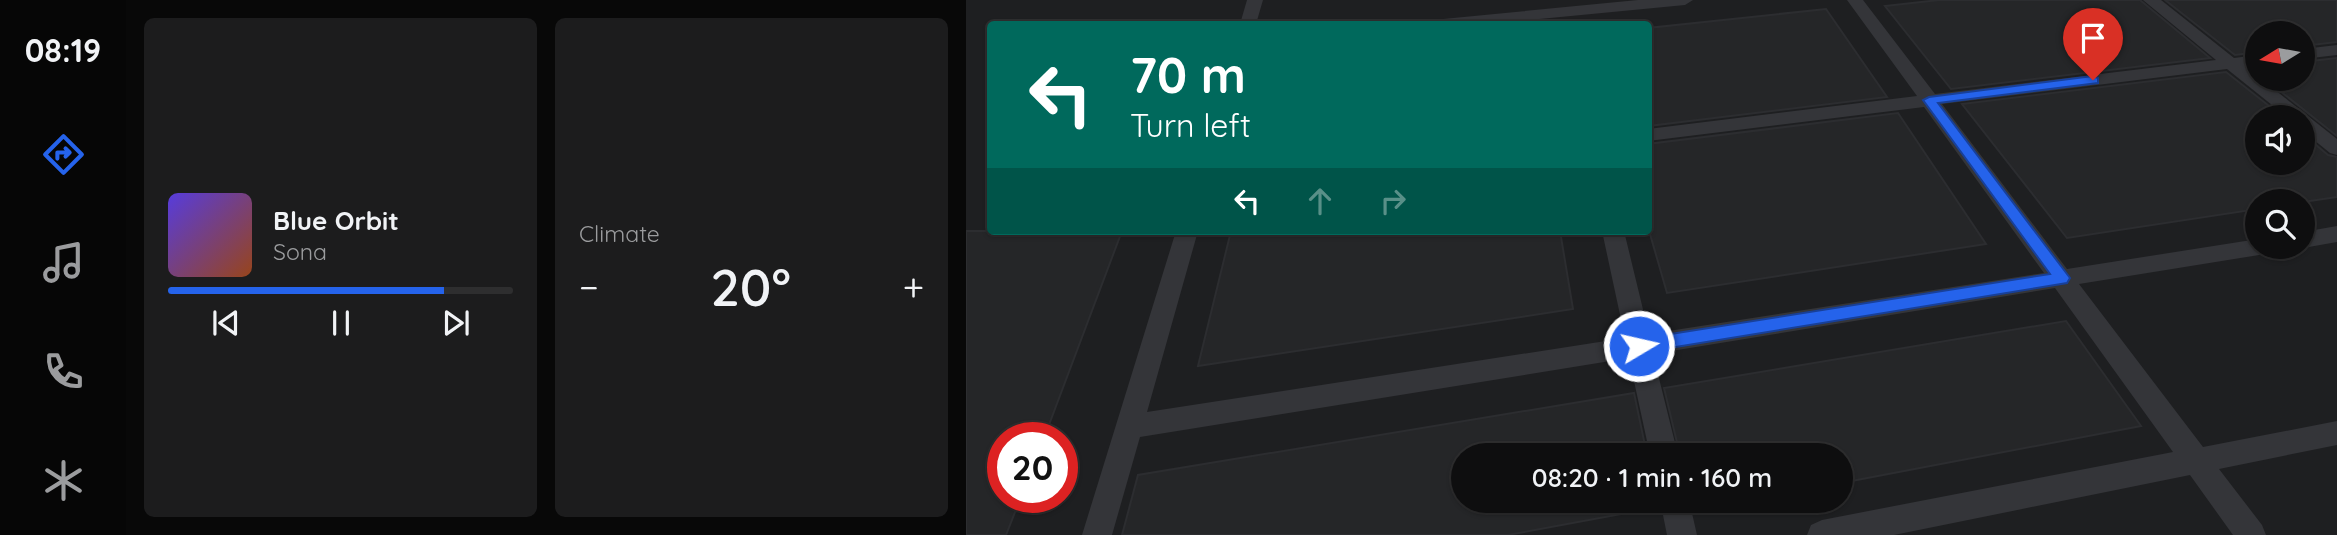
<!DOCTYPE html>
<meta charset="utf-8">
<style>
body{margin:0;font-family:Quicksand,sans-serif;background:#1c1c1d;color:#f1f3f6;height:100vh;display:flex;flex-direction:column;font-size:26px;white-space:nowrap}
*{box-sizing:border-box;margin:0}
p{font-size:23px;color:#9b9c9e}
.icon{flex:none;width:38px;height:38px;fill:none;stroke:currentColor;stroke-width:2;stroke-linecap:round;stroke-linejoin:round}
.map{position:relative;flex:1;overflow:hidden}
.details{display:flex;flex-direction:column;gap:18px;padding:18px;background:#080808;width:840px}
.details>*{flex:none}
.top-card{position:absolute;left:21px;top:21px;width:665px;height:214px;border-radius:7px;box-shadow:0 2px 5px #0004,0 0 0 2px #2e2e2f;background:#00695c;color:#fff;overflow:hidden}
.needle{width:46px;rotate:259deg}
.buttons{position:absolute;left:1279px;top:21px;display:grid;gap:14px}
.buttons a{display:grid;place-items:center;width:70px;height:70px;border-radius:50%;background:#0e0e0f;box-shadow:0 2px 5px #0004,0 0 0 2px #2e2e2f;font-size:35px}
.speed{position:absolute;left:21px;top:422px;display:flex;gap:14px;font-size:35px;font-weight:700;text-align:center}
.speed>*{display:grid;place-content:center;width:91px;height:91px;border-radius:50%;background:#0e0e0f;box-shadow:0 2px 5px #0004,0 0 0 2px #2e2e2f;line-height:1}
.speed .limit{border:10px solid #d22;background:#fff;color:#111}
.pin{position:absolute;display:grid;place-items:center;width:60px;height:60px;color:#fff;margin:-72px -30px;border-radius:50% 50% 50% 0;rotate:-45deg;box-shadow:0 0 7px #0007}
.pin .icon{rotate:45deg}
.me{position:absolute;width:77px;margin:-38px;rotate:81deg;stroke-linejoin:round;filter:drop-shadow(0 0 5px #0008)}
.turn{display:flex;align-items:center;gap:24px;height:147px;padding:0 28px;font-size:32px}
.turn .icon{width:91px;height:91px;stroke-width:2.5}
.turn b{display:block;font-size:49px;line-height:60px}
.lanes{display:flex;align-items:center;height:66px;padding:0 28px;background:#0003;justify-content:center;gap:35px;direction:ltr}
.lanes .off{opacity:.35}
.big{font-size:52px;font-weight:600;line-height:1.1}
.details .widget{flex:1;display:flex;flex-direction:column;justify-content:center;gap:10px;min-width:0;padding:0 24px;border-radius:10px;background:#1c1c1d}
.song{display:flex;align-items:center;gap:21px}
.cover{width:84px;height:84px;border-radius:10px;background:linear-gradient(135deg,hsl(250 70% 55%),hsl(20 70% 35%))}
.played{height:7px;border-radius:4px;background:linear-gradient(90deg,#2563eb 80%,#2e2e2f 80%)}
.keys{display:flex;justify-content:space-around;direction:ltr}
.heat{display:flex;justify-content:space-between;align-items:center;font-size:38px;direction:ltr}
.details .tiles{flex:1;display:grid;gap:18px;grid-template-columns:repeat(2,1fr)}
.trip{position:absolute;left:485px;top:443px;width:402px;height:70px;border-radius:35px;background:#0e0e0f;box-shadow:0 2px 5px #0004,0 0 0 2px #2e2e2f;font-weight:600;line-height:70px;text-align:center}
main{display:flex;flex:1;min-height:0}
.dock{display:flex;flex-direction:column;width:126px;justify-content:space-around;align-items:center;background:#060606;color:#9b9c9e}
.dock .icon{width:49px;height:49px}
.dock .active{color:#2563eb}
.dock b{font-size:32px;color:#f1f3f6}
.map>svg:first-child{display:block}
.built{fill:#1e1f21;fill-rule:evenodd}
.building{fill:#252628;stroke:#2c2d30;stroke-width:2}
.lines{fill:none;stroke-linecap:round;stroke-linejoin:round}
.service{fill:#343539;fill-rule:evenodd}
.route{fill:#2563eb;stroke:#184099;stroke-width:2}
</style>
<main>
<nav class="dock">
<b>08:19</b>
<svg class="icon active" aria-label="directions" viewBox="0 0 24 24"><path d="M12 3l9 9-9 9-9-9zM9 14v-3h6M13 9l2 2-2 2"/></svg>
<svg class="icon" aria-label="music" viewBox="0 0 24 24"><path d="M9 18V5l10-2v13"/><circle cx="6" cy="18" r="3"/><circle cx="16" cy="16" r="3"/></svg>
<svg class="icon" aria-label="phone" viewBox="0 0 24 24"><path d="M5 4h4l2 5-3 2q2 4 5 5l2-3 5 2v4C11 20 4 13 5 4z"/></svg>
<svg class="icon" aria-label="climate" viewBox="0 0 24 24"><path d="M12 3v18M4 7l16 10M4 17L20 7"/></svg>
</nav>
<section class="details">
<div class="tiles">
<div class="widget">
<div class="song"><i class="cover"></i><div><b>Blue Orbit</b><p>Sona</p></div></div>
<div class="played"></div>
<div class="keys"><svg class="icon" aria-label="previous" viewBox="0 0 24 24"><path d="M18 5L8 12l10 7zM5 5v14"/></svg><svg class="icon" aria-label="pause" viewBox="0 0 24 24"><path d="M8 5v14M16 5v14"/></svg><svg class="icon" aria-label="next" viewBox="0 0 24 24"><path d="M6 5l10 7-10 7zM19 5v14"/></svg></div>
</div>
<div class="widget"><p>Climate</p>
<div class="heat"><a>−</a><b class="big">20°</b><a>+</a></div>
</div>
</div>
</section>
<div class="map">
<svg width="1371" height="535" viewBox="0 0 1371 535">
<rect width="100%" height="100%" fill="#121314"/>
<!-- built -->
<path class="built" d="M 0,0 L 1371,0 L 1371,535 L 0,535 ZM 24,24 L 682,24 L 682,231 L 24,231 ZM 1292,33 L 1337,33 L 1337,79 L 1292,79 ZM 1292,117 L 1337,117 L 1337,163 L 1292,163 ZM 1292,201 L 1337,201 L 1337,247 L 1292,247 ZM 37,438 L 96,438 L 96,497 L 37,497 ZM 497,455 L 875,455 L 875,500 L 497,500 Z"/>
<!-- building -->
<path class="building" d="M 973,0 L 1174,0 L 1244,58 L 985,89 L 919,6 Z
M 1199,0 L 1371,0 L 1371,42 L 1337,46 L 1337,33 L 1292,33 L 1292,52 L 1269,55 Z
M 860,9 L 921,97 L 682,126 L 682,28 Z
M 1371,58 L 1371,136 L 1299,79 L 1337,79 L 1337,62 Z
M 1260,72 L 1317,117 L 1292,117 L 1292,163 L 1337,163 L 1337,134 L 1362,155 L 1371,157 L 1371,197 L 1337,202 L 1292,201 L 1292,209 L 1101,238 L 996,104 Z
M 932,113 L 1020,244 L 701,293 L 682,227 L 682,144 Z
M 0,231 L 156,231 L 78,438 L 37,438 L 37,497 L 55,497 L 40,535 L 0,535 Z
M 265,231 L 594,231 L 607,309 L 232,366 Z
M 1100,321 L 1175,426 L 875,483 L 875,455 L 714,455 L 698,388 Z
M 668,393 L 681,455 L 497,455 L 497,500 L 691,500 L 693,507 L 542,535 L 156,535 L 172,475 Z
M 726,500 L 785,500 L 728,511 Z"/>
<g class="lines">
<!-- service -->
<path class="service" d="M 281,0 L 297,0 L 290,24 L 274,24 Z
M 672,0 L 727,0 L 719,5 L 521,24 L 469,24 L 477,19 Z
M 881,0 L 897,0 L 969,94 L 1250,60 L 1177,0 L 1195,0 L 1268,58 L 1292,55 L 1292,65 L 1280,67 L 1371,139 L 1371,155 L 1364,153 L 1337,131 L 1337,117 L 1321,117 L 1261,69 L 976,104 L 1101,269 L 1292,239 L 1292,247 L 1304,247 L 1301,253 L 1293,255 L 1113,284 L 1237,447 L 1371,421 L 1371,445 L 1253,469 L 1296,525 L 1300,535 L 1267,535 L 1224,475 L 928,535 L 841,535 L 845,525 L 856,520 L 1207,452 L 1089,288 L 687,354 L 712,455 L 684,455 L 663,358 L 174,437 L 146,535 L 116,535 L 210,231 L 232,231 L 181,412 L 659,338 L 636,231 L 658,231 L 683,334 L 1078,273 L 958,107 L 682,141 L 682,129 L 951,96 Z
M 1371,45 L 1371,55 L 1337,59 L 1337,49 Z
M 1371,226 L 1371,242 L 1337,248 L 1333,247 L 1337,247 L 1337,232 Z
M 694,500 L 723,500 L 731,535 L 701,535 Z"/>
</g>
<!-- route -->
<path class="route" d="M 1127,76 L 1132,78 L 1132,83 L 972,103 L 1101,274 L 1104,278 L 1101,283 L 673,353 L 667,351 L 665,346 L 667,341 L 673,339 L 1084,274 L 957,100 L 963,97 Z"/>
</svg>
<div class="buttons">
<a><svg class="needle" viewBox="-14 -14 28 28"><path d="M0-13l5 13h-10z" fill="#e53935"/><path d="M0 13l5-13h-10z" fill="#9b9c9e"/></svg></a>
<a><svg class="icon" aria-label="sound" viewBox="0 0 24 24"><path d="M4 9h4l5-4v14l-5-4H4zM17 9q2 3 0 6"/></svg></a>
<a><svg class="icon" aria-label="search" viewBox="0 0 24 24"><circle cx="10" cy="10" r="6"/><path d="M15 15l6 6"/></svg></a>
</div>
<div class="speed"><div class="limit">20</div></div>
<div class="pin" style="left:1127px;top:80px;background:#d93025"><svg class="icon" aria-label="arrive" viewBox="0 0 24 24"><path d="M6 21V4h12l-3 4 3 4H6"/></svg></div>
<svg class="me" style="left:673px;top:346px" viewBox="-20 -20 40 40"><circle r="17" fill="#2563eb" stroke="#fff" stroke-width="3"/><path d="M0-11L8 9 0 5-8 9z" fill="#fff"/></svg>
<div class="trip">08:20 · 1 min · 160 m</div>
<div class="top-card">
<div class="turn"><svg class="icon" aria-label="left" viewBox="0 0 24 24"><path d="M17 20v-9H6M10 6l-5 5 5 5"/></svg><div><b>70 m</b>Turn left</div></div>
<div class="lanes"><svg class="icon" aria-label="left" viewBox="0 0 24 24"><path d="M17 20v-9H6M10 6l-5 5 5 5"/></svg><svg class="icon off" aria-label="ahead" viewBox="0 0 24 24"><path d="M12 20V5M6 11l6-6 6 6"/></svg><svg class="icon off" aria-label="right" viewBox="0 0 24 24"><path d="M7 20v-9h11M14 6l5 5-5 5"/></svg></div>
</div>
</div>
</main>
